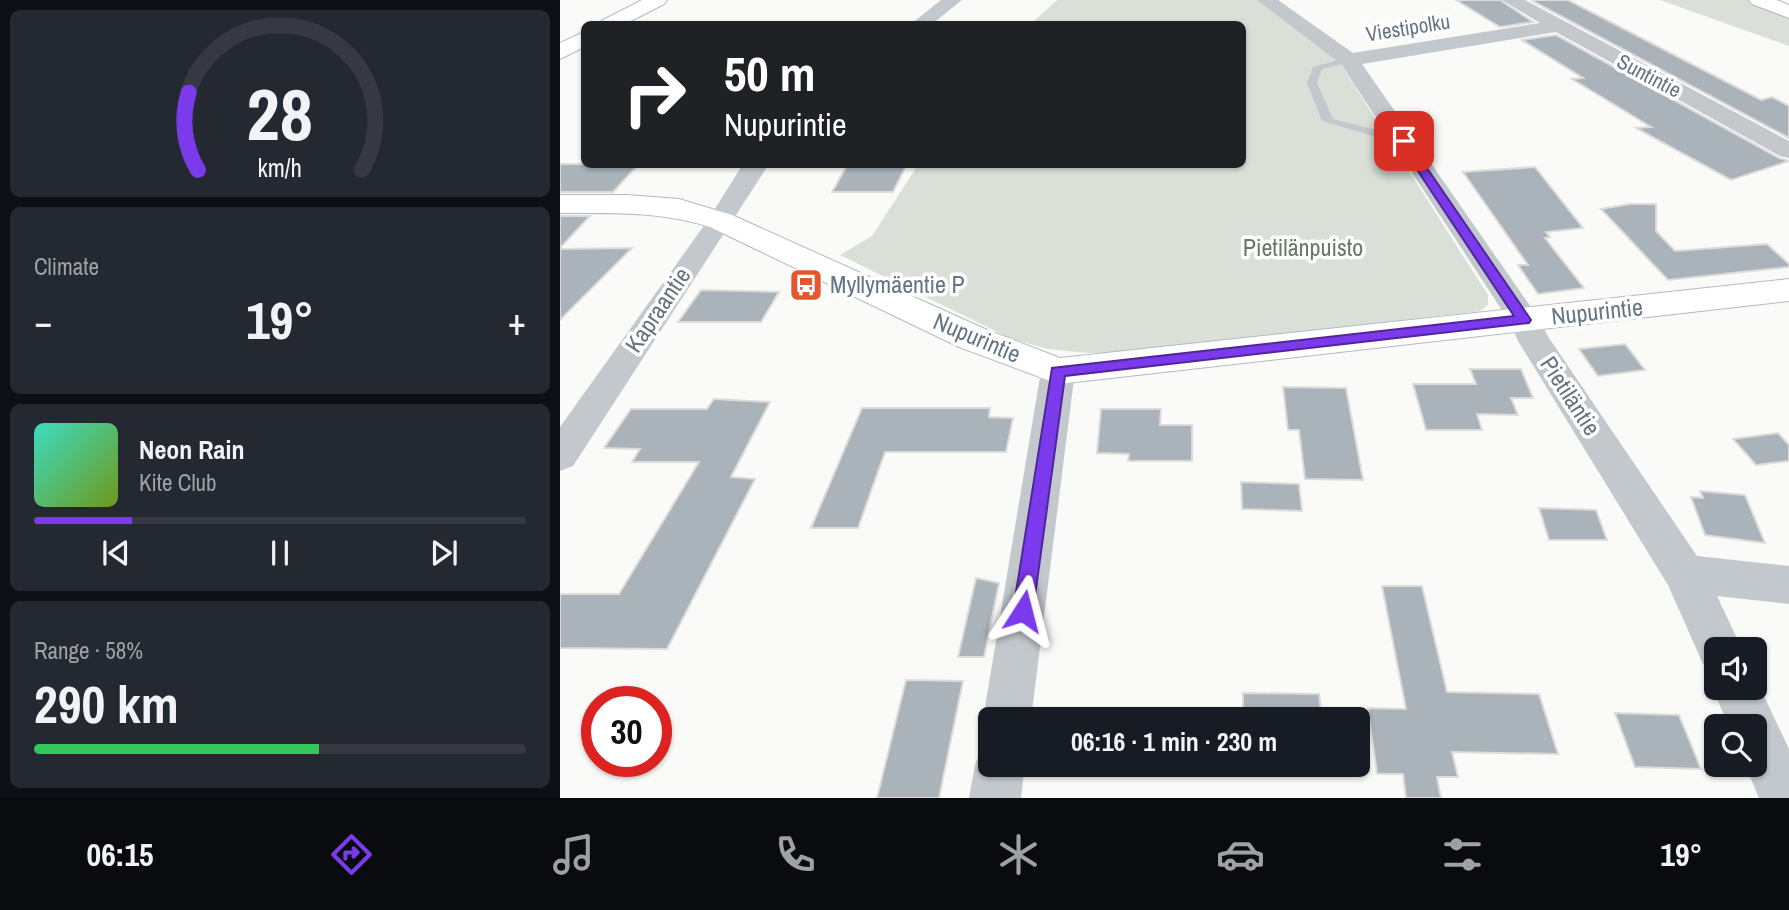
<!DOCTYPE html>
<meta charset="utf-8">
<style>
body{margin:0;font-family:"Archivo Narrow",sans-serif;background:#242831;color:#f1f3f6;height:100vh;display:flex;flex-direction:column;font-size:26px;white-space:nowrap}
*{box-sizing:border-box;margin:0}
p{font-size:23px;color:#9ea1a6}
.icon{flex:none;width:38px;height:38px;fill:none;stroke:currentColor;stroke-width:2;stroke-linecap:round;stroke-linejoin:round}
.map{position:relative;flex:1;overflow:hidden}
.side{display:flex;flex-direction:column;gap:10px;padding:10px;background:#0d0f14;width:560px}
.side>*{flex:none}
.hud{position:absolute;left:21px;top:21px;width:665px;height:147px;border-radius:10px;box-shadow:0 2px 5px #0004;background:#202124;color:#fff;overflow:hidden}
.fabs{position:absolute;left:1144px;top:637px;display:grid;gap:14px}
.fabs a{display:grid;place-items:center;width:63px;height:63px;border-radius:10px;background:#171b24;box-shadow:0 2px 5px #0004;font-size:35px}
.speed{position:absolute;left:21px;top:686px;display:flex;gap:14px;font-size:35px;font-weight:700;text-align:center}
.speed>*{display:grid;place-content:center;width:91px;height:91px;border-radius:50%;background:#171b24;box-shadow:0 2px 5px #0004;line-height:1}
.speed .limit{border:10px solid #d22;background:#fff;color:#111}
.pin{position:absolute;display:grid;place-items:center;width:60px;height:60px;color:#fff;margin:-30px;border-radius:14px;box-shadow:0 4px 10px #0006}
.me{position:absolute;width:77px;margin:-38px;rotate:9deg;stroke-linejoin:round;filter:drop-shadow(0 0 5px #0008)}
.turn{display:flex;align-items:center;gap:24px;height:147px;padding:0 28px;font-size:32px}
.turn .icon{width:91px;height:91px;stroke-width:2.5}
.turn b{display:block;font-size:49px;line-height:60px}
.big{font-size:52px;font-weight:700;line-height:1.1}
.side .widget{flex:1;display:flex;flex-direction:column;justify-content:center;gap:10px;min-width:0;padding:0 24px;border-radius:10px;background:#242831}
.side .dial{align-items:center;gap:0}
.dial svg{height:182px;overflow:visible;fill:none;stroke:#363941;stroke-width:7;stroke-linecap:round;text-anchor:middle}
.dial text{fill:#f1f3f6;stroke:none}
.song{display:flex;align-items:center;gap:21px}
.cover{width:84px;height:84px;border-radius:10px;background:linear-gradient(135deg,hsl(170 70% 55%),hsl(80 70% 35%))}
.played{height:7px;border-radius:4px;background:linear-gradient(90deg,#7c3aed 20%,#363941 20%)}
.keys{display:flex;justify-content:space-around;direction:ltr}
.heat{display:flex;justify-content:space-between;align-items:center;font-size:38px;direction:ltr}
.charge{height:10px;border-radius:5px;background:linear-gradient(90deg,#34c759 58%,#363941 0)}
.trip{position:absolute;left:418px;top:707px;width:392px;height:70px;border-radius:10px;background:#171b24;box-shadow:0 2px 5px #0004;font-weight:700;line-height:70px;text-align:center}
.tabs{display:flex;height:112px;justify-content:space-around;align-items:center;background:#090b0e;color:#9ea1a6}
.tabs .icon{width:49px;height:49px}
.tabs .active{color:#7c3aed}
.tabs b{font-size:32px;color:#f1f3f6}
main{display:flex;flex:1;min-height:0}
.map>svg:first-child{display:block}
.green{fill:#dadfd7}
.building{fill:#aab3b9;stroke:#dcdcda;stroke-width:2}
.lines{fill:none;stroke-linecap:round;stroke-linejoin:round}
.secondary-casing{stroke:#b3babf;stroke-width:2}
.lane{fill:#c3c8cc;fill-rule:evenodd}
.street{fill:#c3c8cc;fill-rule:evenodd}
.secondary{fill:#fff;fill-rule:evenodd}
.route{fill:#7c3aed;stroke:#51269a;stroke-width:2}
.labels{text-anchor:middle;stroke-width:7;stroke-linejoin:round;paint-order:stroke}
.far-street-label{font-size:21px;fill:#657683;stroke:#fff}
.park-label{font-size:24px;fill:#687a64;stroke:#fff}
.poi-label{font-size:24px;fill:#657683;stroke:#fff;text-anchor:start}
.street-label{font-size:24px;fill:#657683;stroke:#fff}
</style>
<main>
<section class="side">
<div class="widget dial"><svg viewBox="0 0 100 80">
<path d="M14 69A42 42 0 1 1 86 69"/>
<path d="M14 69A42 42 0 0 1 10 35" stroke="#7c3aed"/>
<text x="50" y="56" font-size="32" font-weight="700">28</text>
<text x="50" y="72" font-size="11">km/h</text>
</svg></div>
<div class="widget"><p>Climate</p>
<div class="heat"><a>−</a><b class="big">19°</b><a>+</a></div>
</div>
<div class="widget">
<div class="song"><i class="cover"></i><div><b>Neon Rain</b><p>Kite Club</p></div></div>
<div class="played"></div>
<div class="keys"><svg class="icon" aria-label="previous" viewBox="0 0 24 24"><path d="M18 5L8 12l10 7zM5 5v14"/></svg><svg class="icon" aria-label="pause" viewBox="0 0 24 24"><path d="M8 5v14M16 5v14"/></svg><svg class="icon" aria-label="next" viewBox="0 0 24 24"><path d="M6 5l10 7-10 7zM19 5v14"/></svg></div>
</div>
<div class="widget"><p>Range · 58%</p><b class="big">290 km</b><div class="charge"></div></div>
</section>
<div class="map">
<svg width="1229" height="798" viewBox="0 0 1229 798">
<rect width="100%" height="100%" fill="#fafaf8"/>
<!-- green -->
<path class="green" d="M 497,0 L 698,0 L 780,63 L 928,295 L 928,305 L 920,311 L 569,352 L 528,353 L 488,349 L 452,339 L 280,255 L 312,236 L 358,165 L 682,164 L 682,24 L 471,24 Z
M 1100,0 L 1205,0 L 1229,10 L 1229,46 Z"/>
<!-- building -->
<path class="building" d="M 896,0 L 940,0 L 973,22 L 940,27 Z
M 971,0 L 1008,0 L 1201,100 L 1212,97 L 1229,106 L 1229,138 Z
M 996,35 L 1219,158 L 1229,161 L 1171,180 L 1076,128 L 1091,127 L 1012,79 L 1023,78 L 962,40 Z
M 0,164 L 79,164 L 53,192 L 0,192 Z
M 288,164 L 347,164 L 333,192 L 272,192 Z
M 975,167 L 1023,228 L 986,232 L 990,237 L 985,238 L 1024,288 L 978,294 L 958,265 L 968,265 L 903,172 Z
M 1070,204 L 1096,204 L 1096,231 L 1115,251 L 1207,244 L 1229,264 L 1229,267 L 1108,280 L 1041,209 Z
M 0,216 L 30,216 L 0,248 Z
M 72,248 L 0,320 L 0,249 Z
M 141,290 L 219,292 L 201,322 L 118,322 Z
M 1065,344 L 1085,370 L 1038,376 L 1019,349 Z
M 910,369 L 961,369 L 973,398 L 951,398 L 958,415 L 917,414 L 922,430 L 866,430 L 853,384 L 916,384 Z
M 723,387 L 786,388 L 803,480 L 745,479 L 739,430 L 728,430 Z
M 154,399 L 210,402 L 171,477 L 195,479 L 107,649 L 0,648 L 0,594 L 59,594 L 139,462 L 72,462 L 80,449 L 44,448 L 71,409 L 147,409 Z
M 302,408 L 430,408 L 429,417 L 453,418 L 446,452 L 325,452 L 298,528 L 251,528 Z
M 541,409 L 601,409 L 600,425 L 632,425 L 632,461 L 568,461 L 569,454 L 537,453 Z
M 1218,433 L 1229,445 L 1229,461 L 1196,465 L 1173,439 Z
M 681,482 L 739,484 L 742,511 L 682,509 Z
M 1140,491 L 1185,495 L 1205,543 L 1145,535 L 1131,497 L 1143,498 Z
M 979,508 L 1036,510 L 1047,540 L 989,540 Z
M 416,578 L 439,583 L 424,657 L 398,657 Z
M 822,586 L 862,586 L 887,692 L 979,694 L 998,754 L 892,752 L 898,777 L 877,777 L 881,798 L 846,798 L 843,774 L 817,774 L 808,708 L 846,709 Z
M 346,680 L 403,681 L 379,798 L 317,798 Z
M 683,693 L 759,694 L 762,719 L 683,719 Z
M 1055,713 L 1119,715 L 1141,769 L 1075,767 Z"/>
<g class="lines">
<defs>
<path id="secondary" d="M 82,0 L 107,0 L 104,4 L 65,24 L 39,24 L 43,20 Z
M 1189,0 L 1217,0 L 1229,5 L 1229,18 L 1192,4 Z
M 24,32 L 24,47 L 0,59 L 0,43 Z
M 0,195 L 67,195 L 119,199 L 172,215 L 425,329 L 500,358 L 1229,279 L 1229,301 L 498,384 L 399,347 L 150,227 C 100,211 53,213 0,213 Z"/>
</defs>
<!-- secondary casing -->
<use href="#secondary" class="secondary-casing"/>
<!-- lane -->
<path class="lane" d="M 789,57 L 793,58 L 793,62 L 762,69 L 757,83 L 773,119 L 848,138 L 848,144 L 840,144 L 762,121 L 747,83 L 753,67 Z"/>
<!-- street -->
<path class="street" d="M 381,0 L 402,0 L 372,24 L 351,24 Z
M 697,0 L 718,0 L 793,53 L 980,23 L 942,0 L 965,0 L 1229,141 L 1229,158 L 1220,156 L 996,32 L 802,64 L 975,313 L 989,338 L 1137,556 L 1229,566 L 1229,604 L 1157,596 L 1182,649 L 1157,649 L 1157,670 L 1143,664 L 1108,585 L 958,341 L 949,321 L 781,64 Z
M 183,164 L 209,164 L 13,466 L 0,471 L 0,427 L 148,220 Z
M 498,359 L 510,363 L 515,371 L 471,719 L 430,719 L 430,736 L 423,719 L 481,371 L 486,363 Z
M 1195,677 L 1229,749 L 1229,798 L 1199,798 L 1185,765 L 1195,765 L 1195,726 L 1169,726 L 1152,688 L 1157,678 L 1157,688 L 1195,688 Z
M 430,744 L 430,765 L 465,765 L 461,798 L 409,798 L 415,765 L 422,747 Z"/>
<!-- secondary -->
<use href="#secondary" class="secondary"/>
</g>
<!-- route -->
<path class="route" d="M 840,139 L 847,139 L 969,317 L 971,320 L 969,323 L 505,376 L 473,611 L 470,618 L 463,620 L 456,618 L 453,611 L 492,368 L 954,316 L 838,141 Z"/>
<!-- icons -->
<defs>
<symbol id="bus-square" viewBox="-11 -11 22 22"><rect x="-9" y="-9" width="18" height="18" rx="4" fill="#e4572e" stroke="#fff"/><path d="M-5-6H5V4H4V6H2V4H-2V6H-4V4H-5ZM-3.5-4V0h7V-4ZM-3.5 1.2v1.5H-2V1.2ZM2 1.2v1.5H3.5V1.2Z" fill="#fff"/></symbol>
</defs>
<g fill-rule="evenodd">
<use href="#bus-square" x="227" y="266" width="38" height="38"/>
</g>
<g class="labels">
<!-- far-street labels -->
<g class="far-street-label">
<text transform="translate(848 28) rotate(-9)" y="7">Viestipolku</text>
<text transform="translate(1089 76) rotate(28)" y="7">Suntintie</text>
</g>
<!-- park labels -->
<g class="park-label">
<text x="743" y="256">Pietilänpuisto</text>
</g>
<!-- poi labels -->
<g class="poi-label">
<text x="270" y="293">Myllymäentie P</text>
</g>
<!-- street labels -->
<g class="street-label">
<text transform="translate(98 310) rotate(-56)" y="8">Kapraantie</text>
<text transform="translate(1037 312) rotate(-6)" y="8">Nupurintie</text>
<text transform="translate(417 338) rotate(23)" y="8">Nupurintie</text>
<text transform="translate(1010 396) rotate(57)" y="8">Pietiläntie</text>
</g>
</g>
</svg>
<div class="fabs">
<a><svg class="icon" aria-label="sound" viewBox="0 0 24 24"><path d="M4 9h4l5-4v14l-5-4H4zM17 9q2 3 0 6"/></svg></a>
<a><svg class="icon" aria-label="search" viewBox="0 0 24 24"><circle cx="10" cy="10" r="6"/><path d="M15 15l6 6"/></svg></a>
</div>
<div class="speed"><div class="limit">30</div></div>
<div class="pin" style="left:844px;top:141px;background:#d93025"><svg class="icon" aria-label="arrive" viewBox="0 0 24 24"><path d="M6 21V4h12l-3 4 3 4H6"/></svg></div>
<svg class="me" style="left:463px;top:611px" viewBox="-20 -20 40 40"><path d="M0-17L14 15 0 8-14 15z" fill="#7c3aed" stroke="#fff" stroke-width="4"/></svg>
<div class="trip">06:16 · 1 min · 230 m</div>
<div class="hud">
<div class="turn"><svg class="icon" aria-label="right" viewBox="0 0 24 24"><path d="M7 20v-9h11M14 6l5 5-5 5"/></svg><div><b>50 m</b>Nupurintie</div></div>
</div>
</div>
</main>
<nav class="tabs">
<b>06:15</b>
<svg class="icon active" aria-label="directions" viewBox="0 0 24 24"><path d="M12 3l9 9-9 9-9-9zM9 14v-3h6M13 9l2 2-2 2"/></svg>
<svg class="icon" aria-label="music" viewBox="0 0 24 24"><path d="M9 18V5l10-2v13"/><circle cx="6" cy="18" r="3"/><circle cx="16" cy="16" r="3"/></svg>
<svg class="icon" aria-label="phone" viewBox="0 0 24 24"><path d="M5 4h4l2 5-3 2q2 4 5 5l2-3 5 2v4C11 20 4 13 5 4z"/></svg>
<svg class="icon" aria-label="climate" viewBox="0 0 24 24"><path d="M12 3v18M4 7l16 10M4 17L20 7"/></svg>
<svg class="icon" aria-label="car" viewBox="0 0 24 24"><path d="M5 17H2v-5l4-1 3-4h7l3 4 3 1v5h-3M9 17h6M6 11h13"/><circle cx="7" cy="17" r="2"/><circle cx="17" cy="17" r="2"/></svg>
<svg class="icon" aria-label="filters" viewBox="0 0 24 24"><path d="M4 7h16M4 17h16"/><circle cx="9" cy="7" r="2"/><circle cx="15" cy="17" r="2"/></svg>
<b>19°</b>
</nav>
